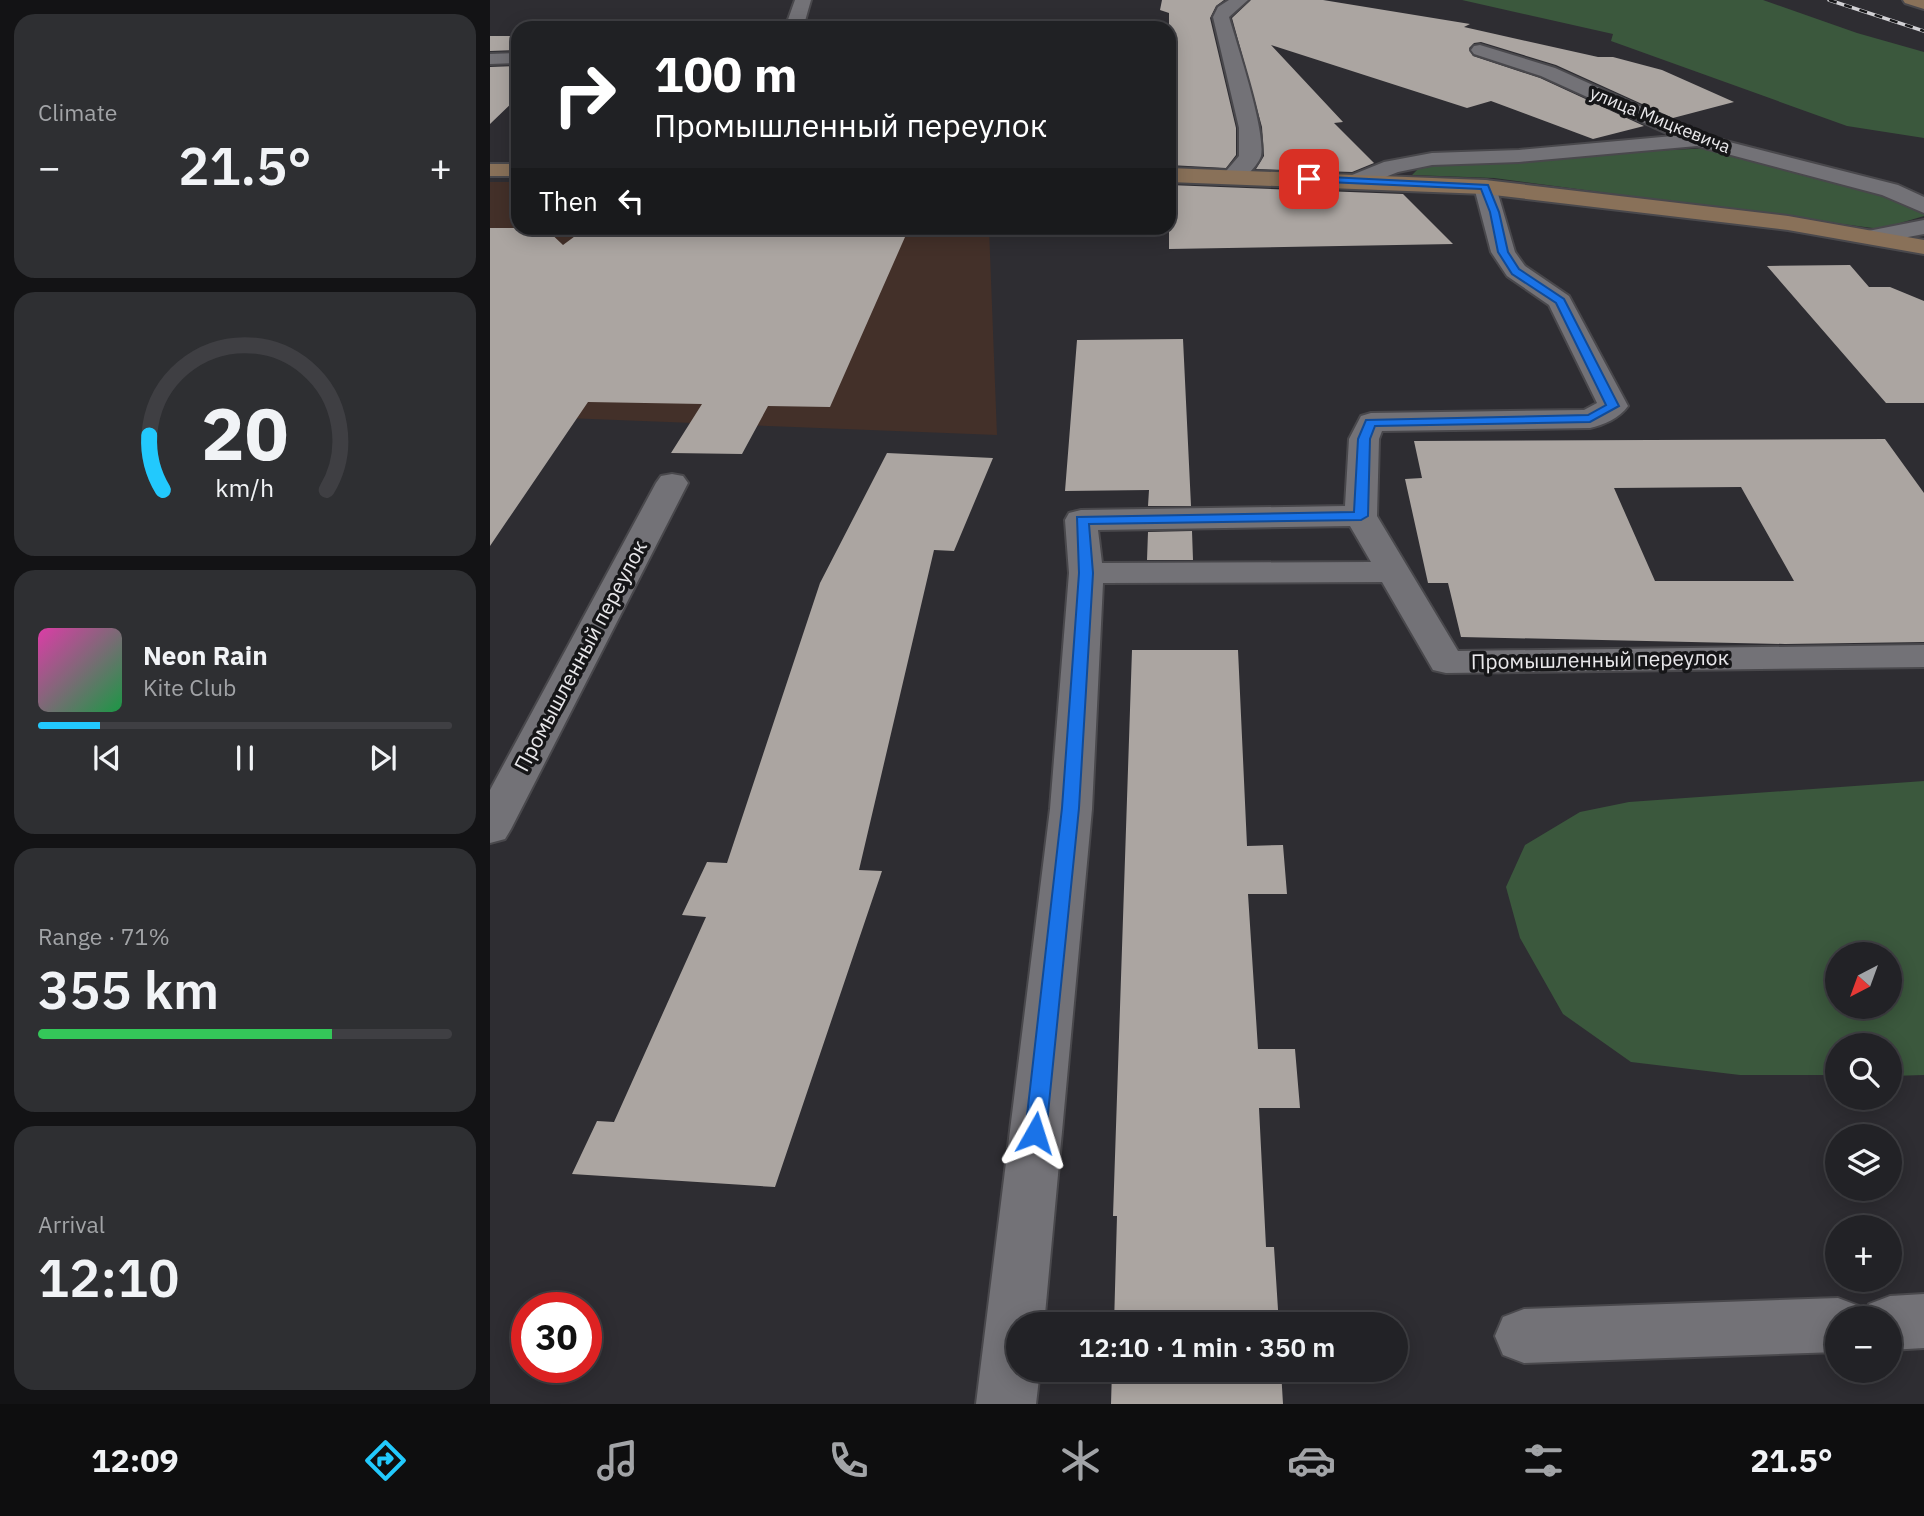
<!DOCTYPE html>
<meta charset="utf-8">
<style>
body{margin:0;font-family:"IBM Plex Sans",sans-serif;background:#2e2f32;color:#f1f3f6;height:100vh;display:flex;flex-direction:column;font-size:26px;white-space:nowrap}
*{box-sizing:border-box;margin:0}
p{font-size:23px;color:#a2a4a7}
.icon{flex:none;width:38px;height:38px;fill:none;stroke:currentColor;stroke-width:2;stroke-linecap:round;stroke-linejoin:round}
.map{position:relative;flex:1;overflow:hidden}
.sheet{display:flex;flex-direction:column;gap:14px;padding:14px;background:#131315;width:490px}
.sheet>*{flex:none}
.hud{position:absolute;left:21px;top:21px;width:665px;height:214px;border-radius:21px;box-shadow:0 4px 18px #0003,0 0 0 2px #3f3f43;background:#202124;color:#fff;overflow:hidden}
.needle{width:46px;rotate:221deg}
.controls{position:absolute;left:1335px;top:942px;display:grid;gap:14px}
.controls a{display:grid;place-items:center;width:77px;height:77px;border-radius:50%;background:#222226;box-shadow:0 4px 18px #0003,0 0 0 2px #3f3f43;font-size:35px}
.speed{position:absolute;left:21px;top:1292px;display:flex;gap:14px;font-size:35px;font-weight:700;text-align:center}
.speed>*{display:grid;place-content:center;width:91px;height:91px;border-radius:50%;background:#222226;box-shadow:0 4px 18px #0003,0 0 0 2px #3f3f43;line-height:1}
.speed .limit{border:10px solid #d22;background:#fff;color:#111}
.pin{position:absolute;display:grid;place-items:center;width:60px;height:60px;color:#fff;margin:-30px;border-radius:14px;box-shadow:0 4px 10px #0006}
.me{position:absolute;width:77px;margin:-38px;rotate:6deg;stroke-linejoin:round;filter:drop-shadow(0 0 5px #0008)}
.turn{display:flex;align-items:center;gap:24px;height:147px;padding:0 28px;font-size:32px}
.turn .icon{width:91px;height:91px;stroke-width:2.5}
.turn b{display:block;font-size:49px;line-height:60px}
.then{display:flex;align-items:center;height:66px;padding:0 28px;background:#0003;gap:14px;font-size:26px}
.big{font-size:52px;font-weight:600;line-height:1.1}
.sheet .card{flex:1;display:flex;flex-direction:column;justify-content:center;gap:10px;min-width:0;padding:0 24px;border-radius:21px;background:#2e2f32}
.sheet .dial{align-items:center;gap:0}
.dial svg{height:182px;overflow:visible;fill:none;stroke:#3f3f43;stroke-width:7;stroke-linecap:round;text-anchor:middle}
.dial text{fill:#f1f3f6;stroke:none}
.song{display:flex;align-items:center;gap:21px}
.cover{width:84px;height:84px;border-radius:10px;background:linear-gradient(135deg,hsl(320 70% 55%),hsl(140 70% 35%))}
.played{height:7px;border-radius:4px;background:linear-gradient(90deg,#22c9fd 15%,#3f3f43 15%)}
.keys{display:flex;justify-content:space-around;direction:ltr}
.heat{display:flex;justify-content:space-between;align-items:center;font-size:38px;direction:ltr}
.charge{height:10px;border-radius:5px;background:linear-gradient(90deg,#34c759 71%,#3f3f43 0)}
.trip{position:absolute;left:516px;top:1312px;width:402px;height:70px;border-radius:35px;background:#222226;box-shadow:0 4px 18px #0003,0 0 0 2px #3f3f43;font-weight:600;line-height:70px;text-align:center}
.tabs{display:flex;height:112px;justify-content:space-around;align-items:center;background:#0e0e0f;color:#a2a4a7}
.tabs .icon{width:49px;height:49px}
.tabs .selected{color:#22c9fd}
.tabs b{font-size:32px;color:#f1f3f6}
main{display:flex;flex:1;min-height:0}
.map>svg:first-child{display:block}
.industrial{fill:#433029}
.green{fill:#3b583d;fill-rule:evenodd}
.building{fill:#aba5a1;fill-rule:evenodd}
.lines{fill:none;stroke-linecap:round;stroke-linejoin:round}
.street-casing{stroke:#49484c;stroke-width:4}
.secondary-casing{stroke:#49484c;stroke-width:4}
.street{fill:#737277;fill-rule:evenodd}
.secondary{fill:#897159;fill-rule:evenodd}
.rail-casing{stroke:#d1d0d4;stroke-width:3.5}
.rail{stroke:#161618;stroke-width:2.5;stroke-dasharray:8;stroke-linecap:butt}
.route{fill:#1a73e8;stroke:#114b97;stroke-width:2}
.labels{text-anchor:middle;stroke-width:7;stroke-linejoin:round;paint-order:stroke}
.far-street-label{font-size:18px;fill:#e9e8eb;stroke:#161618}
.street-label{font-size:21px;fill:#e9e8eb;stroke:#161618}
</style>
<main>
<section class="sheet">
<div class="card"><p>Climate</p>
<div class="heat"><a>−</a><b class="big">21.5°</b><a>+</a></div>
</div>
<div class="card dial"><svg viewBox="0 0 100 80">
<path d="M14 69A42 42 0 1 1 86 69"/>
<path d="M14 69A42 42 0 0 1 8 45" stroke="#22c9fd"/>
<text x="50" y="56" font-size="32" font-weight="700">20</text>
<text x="50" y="72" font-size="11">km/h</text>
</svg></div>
<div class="card">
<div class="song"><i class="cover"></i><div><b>Neon Rain</b><p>Kite Club</p></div></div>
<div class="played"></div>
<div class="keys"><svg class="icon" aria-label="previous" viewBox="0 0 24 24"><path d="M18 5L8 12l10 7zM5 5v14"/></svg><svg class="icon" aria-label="pause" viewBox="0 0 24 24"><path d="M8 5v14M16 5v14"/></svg><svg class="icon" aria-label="next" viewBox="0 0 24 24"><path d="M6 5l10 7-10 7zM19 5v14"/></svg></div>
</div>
<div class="card"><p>Range · 71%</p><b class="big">355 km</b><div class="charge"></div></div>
<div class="card"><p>Arrival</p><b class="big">12:10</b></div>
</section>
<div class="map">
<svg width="1434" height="1404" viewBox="0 0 1434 1404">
<rect width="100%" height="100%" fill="#2e2d32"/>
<!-- industrial -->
<path class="industrial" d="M 0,182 L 28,182 L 28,228 L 499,228 L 507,435 L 0,415 Z"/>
<!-- green -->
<path class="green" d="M 972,0 L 1273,0 L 1367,33 L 1434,52 L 1434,138 L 1357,126 L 1121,41 L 1123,34 Z
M 1222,148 L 1401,192 L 1434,210 L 1434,216 L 1390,229 L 1004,178 L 922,175 L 929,168 L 952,161 Z
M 1434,781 L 1434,1075 L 1400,1076 L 1400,1045 L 1348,1045 L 1347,1075 L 1250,1075 L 1141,1062 L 1073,1014 L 1030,938 L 1016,887 L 1035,845 L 1090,812 L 1139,802 ZM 1348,954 L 1400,954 L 1400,1006 L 1348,1006 Z"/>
<!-- building -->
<path class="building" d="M 672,0 L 734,0 L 726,6 L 720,18 L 746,128 L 746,155 L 736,168 L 679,165 L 679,13 L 670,10 Z
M 761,0 L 833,0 L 980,24 L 974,27 L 1108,57 L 1123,57 L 1172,70 L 1244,102 L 1183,118 L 1066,65 L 991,42 L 984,43 L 979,48 L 983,56 L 1050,78 L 1154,126 L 1103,139 L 1001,101 L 977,108 L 781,45 L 853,122 L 844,123 L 884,163 L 862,172 L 766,169 L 774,156 L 772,127 L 742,18 Z
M 0,36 L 28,36 L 28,50 L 0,51 Z
M 28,66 L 28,97 L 0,124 L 0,67 Z
M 679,185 L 913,194 L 963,244 L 679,249 Z
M 0,228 L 55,228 L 73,245 L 96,228 L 419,228 L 340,407 L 278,406 L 252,454 L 181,453 L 212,404 L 98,402 L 0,546 Z
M 1360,265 L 1379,287 L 1400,287 L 1434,301 L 1434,403 L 1396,403 L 1277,266 Z
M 693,339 L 701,506 L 658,506 L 659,490 L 575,491 L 587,340 Z
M 1395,439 L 1434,493 L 1434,642 L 1295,644 L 971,637 L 958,583 L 938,583 L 915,479 L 932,478 L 924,441 ZM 1251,487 L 1304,581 L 1165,581 L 1124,488 Z
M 397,453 L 503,458 L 464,551 L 444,550 L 369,870 L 392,871 L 285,1187 L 82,1174 L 107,1121 L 124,1122 L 216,917 L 192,915 L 217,862 L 237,863 L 330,583 Z
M 702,531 L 703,560 L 657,560 L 658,532 Z
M 642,650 L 748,650 L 757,846 L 793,845 L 797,894 L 758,894 L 768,1049 L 805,1049 L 810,1108 L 769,1108 L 776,1247 L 784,1247 L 789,1325 L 624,1325 L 627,1216 L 623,1216 Z
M 622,1370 L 791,1370 L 793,1404 L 621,1404 Z"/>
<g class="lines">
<defs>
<path id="street" d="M 305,0 L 321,0 L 313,28 L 295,28 Z
M 739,0 L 758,0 L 739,17 C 747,45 776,131 771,156 C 769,162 763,169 758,174 C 750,181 746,184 734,182 L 731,177 L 749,156 L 749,128 L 723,17 L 728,7 Z
M 990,45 L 1065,68 L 1216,136 L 1408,185 L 1434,197 L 1434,213 L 1392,195 L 1207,146 L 1029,162 L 942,165 L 908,172 L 870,187 L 862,185 L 859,180 L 862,175 L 894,162 L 942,153 L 1029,150 L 1183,136 L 1051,76 L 984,54 L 981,50 L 984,46 Z
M 28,53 L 28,63 L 0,64 L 0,54 Z
M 995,180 L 1003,182 L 1006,187 L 1025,252 L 1035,266 L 1079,296 L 1138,406 C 1130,418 1113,425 1100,428 L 892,431 L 889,439 L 887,516 L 968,651 L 1434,645 L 1434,667 L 956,673 L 943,670 L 892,582 L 613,583 L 602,809 L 554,1325 L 528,1325 L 528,1370 L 550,1370 L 546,1404 L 486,1404 L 560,809 L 579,573 L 575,520 L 579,513 L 591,510 L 855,506 L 859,439 L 871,416 L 881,413 L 1094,410 L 1107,403 L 1059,305 L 1017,276 L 1001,252 L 984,187 L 987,182 ZM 860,526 L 881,562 L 612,563 L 608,530 Z
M 1434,220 L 1434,234 L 1386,243 L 1378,241 L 1374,236 L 1378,231 Z
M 182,474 L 193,476 L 198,483 L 21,829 L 15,839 L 0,843 L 0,790 L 166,483 L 171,476 Z
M 1434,1294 L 1434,1348 L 1400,1350 L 1400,1318 L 1348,1318 L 1348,1352 L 1034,1363 L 1013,1355 L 1005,1336 L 1013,1317 L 1034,1309 L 1348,1298 L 1369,1306 L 1374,1317 L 1379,1304 L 1400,1296 Z"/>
<path id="secondary" d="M 1413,0 L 1434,0 L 1434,9 L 1415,3 Z
M 0,164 L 28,164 L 28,176 L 0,176 Z
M 679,168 L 995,180 L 1298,216 L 1434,240 L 1434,254 L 1298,230 L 995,194 L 679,182 Z"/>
</defs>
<!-- street casing -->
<use href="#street" class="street-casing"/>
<!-- secondary casing -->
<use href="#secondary" class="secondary-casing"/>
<!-- street -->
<use href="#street" class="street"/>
<!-- secondary -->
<use href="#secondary" class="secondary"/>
<defs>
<path id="rail" d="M 1339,0 L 1434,31"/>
</defs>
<!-- rail casing -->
<use href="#rail" class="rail-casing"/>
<!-- rail -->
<use href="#rail" class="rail"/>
</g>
<!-- route -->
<path class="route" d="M 819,176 L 998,185 L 1009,212 L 1018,252 L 1029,269 L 1074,299 L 1129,406 L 1100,422 L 885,426 L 880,439 L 878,516 L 871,520 L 599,524 L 603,573 L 589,808 L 556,1133 L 553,1140 L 545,1142 L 538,1140 L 535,1133 L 572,808 L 589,573 L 587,517 L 864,512 L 868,439 L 876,420 L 1098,415 L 1116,405 L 1066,303 L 1022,274 L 1008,252 L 1000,212 L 991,189 L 816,181 L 816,177 Z"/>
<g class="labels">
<!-- far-street labels -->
<g class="far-street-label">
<text transform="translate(1170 120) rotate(22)" y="6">улица Мицкевича</text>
</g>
<!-- street labels -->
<g class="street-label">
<text transform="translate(91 656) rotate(-62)" y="7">Промышленный переулок</text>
<text transform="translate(1110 660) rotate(-1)" y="7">Промышленный переулок</text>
</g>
</g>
</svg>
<div class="controls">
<a><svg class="needle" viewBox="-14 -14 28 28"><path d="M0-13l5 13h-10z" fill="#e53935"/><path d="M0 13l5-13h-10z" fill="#a2a4a7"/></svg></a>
<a><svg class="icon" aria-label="search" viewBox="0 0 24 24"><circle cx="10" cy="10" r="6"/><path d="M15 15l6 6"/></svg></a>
<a><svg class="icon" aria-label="layers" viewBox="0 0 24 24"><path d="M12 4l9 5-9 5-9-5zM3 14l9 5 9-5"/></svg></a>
<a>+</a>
<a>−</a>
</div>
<div class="speed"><div class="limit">30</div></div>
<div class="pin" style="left:819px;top:179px;background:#d93025"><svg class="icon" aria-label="arrive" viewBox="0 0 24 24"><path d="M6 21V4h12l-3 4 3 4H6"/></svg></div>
<svg class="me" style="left:545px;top:1133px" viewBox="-20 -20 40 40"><path d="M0-17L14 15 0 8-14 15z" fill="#1a73e8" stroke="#fff" stroke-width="4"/></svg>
<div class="trip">12:10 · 1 min · 350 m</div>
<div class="hud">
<div class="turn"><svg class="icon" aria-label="right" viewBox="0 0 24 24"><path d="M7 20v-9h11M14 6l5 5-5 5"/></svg><div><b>100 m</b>Промышленный переулок</div></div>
<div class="then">Then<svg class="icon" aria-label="left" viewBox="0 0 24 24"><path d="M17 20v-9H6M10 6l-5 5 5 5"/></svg></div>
</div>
</div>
</main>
<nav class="tabs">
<b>12:09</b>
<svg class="icon selected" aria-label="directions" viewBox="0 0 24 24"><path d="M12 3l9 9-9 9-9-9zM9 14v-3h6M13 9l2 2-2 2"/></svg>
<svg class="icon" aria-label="music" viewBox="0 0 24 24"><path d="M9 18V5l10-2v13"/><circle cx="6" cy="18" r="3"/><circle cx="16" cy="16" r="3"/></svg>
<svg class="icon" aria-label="phone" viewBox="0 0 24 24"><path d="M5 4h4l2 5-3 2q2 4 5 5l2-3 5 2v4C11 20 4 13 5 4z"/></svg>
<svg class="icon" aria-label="climate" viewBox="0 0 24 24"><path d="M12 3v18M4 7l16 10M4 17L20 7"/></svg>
<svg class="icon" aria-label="car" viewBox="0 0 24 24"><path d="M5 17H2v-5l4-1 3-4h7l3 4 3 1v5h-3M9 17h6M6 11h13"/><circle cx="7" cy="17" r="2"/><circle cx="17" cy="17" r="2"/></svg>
<svg class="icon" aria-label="filters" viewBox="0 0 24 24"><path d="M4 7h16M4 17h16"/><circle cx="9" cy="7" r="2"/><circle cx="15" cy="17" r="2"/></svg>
<b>21.5°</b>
</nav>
